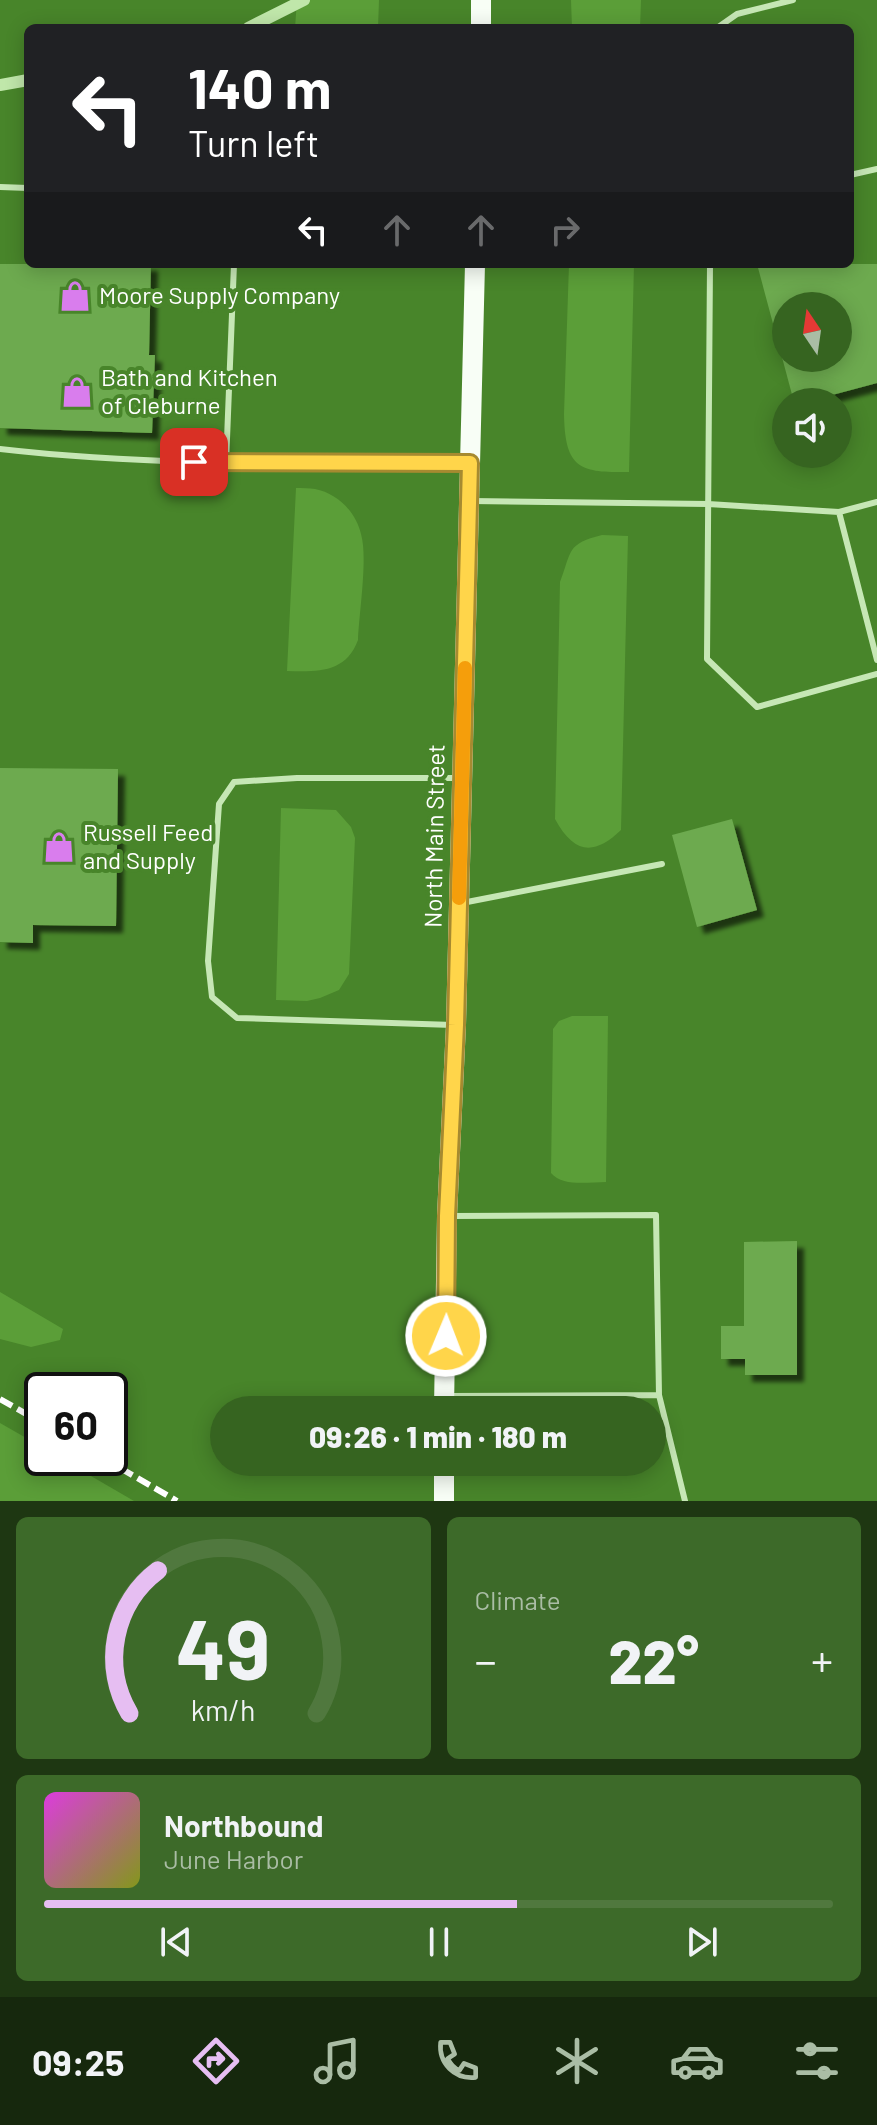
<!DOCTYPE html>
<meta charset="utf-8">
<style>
body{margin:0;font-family:Barlow,sans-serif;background:#3d6a29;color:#f1f3f6;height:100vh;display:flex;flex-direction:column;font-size:30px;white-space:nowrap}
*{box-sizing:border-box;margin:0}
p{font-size:26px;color:#aabda5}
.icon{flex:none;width:44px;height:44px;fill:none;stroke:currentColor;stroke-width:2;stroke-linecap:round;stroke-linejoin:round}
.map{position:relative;height:1501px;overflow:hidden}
.drawer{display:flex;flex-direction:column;gap:16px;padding:16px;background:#1e3712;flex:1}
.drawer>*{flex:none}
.top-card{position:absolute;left:24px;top:24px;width:830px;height:244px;border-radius:12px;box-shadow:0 4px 20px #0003;background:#202124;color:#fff;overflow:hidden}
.needle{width:52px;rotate:347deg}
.controls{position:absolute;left:772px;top:292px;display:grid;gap:16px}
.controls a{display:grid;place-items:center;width:80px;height:80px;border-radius:50%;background:#366420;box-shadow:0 4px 20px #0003;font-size:40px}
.speed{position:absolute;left:24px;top:1372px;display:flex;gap:16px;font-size:40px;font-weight:700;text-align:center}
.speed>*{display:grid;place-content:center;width:104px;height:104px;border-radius:50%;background:#366420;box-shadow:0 4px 20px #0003;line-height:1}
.speed .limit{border:4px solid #111;border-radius:12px;background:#fff;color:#111}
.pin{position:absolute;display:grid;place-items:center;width:68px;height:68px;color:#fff;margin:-34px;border-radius:16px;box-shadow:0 4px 12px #0006}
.me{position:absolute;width:88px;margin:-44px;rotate:1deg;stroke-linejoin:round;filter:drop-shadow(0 0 6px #0008)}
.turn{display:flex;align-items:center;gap:28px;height:168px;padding:0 32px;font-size:36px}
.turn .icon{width:104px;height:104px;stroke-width:2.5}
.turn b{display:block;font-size:56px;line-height:68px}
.lanes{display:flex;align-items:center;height:76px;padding:0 32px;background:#0003;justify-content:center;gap:40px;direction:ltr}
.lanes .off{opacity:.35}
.big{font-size:60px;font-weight:800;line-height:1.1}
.drawer .tile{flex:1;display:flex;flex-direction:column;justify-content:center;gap:12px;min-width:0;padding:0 28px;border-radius:12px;background:#3d6a29}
.drawer .dial{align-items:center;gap:0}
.dial svg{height:208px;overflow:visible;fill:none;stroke:#50783e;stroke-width:7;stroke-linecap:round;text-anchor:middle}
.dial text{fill:#f1f3f6;stroke:none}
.song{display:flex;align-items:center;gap:24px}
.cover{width:96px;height:96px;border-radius:12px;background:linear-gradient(135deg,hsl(300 70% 55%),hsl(70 70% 35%))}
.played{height:8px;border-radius:4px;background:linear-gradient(90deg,#e6bef2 60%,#50783e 60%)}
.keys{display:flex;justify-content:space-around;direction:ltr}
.heat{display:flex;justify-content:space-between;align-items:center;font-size:44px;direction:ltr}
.drawer .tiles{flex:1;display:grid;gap:16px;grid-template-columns:1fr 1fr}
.tile:last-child{grid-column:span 2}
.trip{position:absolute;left:210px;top:1396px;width:456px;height:80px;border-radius:40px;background:#366420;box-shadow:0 4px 20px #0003;font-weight:800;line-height:80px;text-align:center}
.dock{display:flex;height:128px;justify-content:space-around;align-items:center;background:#16280d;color:#aabda5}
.dock .icon{width:56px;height:56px}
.dock .active{color:#e6bef2}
.dock b{font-size:36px;color:#f1f3f6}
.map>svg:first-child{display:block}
.green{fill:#5b9e38}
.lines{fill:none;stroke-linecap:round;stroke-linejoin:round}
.stream{stroke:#c0e7aa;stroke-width:12}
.building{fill:#6daa4f;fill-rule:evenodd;filter:url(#shadow)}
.service{stroke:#c6e7b5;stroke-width:6}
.primary{stroke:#f8fef6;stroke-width:20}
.rail{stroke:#fff;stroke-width:6;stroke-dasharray:14 6;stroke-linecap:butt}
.route-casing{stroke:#a68a30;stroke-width:20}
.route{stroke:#ffd54a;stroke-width:14}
.slow{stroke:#f59e0b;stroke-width:14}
.labels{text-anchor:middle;stroke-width:8;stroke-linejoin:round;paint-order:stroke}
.poi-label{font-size:24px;fill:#fff;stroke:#48852a;text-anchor:start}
.street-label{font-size:24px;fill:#fff;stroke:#48852a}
</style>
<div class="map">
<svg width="877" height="1501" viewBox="0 0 877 1501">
<defs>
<filter id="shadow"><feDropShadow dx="7" dy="7" stdDeviation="2" flood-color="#0009"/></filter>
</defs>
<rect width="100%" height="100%" fill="#48852a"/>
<!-- green -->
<path class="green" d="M 297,0 L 379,0 L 378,28 L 295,28 Z
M 571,0 L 641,0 L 640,28 L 572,28 Z
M 569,264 L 634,264 L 629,472 C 579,473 565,468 564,414 Z
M 296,488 C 302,488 309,488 315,489 C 337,493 356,512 361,534 C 368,558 359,613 358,640 C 346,673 317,672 287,671 Z
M 602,535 L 628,536 L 621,830 C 594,856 574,854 555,819 L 560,582 C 572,551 566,544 602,535 Z
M 281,808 L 336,810 L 351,827 L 355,838 L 349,974 L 339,990 L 320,998 L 307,1001 L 276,1000 Z
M 572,1016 L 608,1016 L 606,1182 C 588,1182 563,1187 551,1173 L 553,1029 L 559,1021 Z
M 0,1292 L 63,1329 L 60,1340 L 31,1347 L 0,1339 Z
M 0,1423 L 42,1447 L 42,1458 L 60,1458 L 134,1501 L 0,1501 Z"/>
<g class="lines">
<!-- stream -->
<path class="stream" d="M 248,28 L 304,0
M 0,85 L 28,80"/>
</g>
<!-- building -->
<path class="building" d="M 0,264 L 151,264 L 149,355 L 155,355 L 152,433 L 0,428 Z
M 757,264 L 877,264 L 877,383 L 806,402 L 794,402 ZM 786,306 L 838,306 L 838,358 L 786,358 Z
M 0,768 L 118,769 L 116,926 L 33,925 L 33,943 L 0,942 Z
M 732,819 L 757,910 L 697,927 L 672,835 Z
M 797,1241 L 797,1375 L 745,1375 L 745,1359 L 721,1359 L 721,1326 L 744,1326 L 744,1242 Z"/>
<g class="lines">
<!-- service -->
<path class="service" d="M 717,28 L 737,14 L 793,0
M 850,175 L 877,169
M 0,187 L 28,188
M 710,264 L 707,659 L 757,707 L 877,674
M 0,449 C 155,467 311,463 466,463
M 226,464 L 234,264
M 471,501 L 708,504 L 839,512
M 877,502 L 839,512 L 877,660
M 462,903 L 662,864
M 453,1025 L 237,1018 L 212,997 L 208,961 L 219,804 L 234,782 L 297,778 L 458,778
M 451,1216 L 656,1215 L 659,1395 L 685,1501
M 448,1396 L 659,1395"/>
<!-- primary -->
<path class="primary" d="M 481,28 L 481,0
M 444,1410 L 447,1216 L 456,1025 L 475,264
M 444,1501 L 444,1462"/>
<!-- rail -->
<path class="rail" d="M 0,1399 L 42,1423
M 103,1458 L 177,1501"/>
</g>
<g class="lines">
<defs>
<path id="route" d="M 194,462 L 470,463 L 456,1025 L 447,1216 L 446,1336"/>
</defs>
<!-- route casing -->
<use href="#route" class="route-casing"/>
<!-- route -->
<use href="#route" class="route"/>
<!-- slow -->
<path class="slow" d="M 459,898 L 465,668"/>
</g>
<!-- icons -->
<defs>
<symbol id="shop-bare" viewBox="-9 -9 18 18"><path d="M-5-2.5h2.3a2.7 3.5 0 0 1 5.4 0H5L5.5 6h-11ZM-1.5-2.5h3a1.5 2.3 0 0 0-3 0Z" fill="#d97ded" stroke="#48852a" stroke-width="2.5" paint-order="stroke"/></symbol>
</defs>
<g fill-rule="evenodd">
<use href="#shop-bare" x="53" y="274" width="44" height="44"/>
<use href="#shop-bare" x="55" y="370" width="44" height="44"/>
<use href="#shop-bare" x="37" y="825" width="44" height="44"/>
</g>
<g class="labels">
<!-- poi labels -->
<g class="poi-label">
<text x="99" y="304">Moore Supply Company</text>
<text x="101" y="386">Bath and Kitchen<tspan x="101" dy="28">of Cleburne</tspan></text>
<text x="83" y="841">Russell Feed<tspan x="83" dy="28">and Supply</tspan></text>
</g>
<!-- street labels -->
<g class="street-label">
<text transform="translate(435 836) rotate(-89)" y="8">North Main Street</text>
</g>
</g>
</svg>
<div class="controls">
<a><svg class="needle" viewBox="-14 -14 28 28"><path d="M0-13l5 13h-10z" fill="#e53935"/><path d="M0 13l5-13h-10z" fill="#aabda5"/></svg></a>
<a><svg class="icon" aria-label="sound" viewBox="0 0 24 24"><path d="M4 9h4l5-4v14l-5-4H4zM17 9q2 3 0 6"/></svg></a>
</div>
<div class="speed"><div class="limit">60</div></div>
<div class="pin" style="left:194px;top:462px;background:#d93025"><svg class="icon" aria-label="arrive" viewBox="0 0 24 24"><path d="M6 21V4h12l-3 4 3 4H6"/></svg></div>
<svg class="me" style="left:446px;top:1336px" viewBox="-20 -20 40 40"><circle r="17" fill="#ffd54a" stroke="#fff" stroke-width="3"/><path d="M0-11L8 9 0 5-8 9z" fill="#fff"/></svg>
<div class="trip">09:26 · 1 min · 180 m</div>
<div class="top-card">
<div class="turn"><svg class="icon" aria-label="left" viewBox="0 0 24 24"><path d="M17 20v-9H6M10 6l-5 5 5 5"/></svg><div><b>140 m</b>Turn left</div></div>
<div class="lanes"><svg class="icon" aria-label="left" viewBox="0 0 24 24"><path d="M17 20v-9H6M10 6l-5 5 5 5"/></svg><svg class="icon off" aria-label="ahead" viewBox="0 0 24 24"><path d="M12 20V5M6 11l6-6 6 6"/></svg><svg class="icon off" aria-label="ahead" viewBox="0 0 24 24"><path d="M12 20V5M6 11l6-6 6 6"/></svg><svg class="icon off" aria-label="right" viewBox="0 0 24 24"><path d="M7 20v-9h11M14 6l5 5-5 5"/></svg></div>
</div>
</div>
<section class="drawer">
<div class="tiles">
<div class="tile dial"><svg viewBox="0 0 100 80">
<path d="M14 69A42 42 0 1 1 86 69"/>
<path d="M14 69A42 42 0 0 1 25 14" stroke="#e6bef2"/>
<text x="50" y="56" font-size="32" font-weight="700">49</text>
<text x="50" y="72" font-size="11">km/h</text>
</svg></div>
<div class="tile"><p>Climate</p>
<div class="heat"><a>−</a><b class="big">22°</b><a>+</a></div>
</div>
<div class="tile">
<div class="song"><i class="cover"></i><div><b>Northbound</b><p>June Harbor</p></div></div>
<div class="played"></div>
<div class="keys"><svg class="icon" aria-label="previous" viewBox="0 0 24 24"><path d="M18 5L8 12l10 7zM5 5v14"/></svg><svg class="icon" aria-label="pause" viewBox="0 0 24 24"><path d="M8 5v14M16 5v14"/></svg><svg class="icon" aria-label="next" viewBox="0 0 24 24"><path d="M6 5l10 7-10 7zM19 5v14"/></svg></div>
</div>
</div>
</section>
<nav class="dock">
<b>09:25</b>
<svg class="icon active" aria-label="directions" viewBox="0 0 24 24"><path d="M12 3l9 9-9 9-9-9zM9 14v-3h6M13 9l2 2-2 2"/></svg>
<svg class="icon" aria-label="music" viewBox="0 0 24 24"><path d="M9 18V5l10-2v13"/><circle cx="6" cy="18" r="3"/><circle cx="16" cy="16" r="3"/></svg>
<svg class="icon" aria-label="phone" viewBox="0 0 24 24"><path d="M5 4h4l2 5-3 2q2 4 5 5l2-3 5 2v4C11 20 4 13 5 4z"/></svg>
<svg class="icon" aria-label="climate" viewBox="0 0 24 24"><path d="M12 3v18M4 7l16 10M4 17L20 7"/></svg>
<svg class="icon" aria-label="car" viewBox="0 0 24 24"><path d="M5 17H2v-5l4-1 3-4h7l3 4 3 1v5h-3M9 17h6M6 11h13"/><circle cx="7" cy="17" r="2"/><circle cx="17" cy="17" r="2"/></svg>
<svg class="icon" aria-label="filters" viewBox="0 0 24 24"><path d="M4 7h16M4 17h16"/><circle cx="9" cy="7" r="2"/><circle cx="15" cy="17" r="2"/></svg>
</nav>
